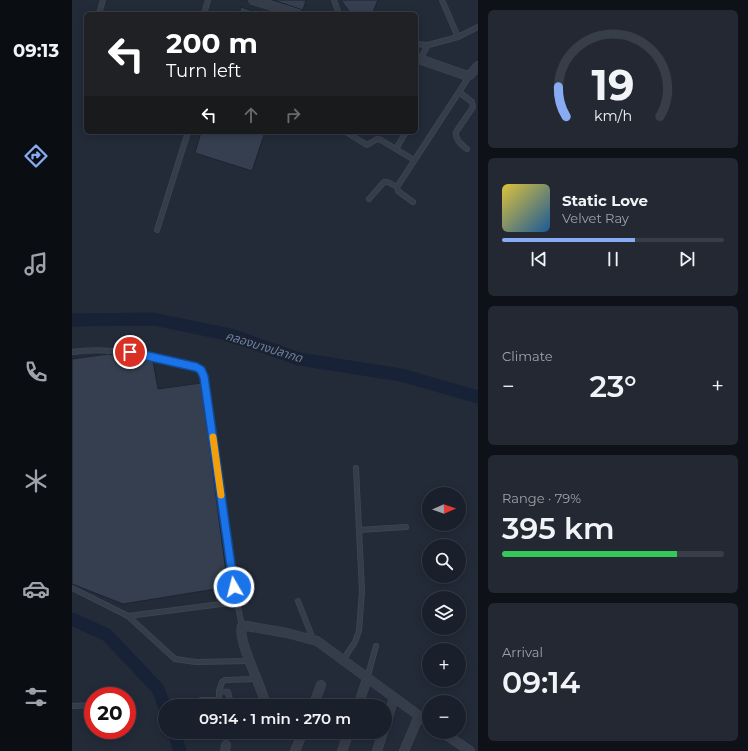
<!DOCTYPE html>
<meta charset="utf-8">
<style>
body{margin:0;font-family:Montserrat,"Noto Sans Thai",sans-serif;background:#232833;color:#f1f3f6;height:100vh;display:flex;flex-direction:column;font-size:15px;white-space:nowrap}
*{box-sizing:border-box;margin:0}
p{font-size:13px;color:#9fa3a9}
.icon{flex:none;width:22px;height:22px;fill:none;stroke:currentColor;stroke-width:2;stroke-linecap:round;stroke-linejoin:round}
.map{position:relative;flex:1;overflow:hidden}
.panel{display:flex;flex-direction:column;gap:10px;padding:10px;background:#0e1218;width:270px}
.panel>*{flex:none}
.banner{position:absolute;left:12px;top:12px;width:334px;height:122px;border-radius:6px;box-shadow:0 2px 10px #0003,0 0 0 1px #383e47;background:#202124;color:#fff;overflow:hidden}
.needle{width:26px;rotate:88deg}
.buttons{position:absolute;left:350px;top:487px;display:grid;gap:8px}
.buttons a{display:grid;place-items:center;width:44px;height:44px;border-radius:50%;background:#1a202b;box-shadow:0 2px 10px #0003,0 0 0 1px #383e47;font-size:20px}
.speed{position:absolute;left:12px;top:687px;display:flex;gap:8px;font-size:20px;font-weight:700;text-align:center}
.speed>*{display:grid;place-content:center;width:52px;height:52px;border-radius:50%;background:#1a202b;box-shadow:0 2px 10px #0003,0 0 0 1px #383e47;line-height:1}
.speed .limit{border:6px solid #d22;background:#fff;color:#111}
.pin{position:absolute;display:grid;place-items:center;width:34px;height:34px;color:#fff;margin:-17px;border:2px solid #fff;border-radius:50%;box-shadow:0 1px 4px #0007}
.me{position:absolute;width:44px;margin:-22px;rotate:352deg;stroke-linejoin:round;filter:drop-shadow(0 0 3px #0008)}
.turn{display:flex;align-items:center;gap:14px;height:84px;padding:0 16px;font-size:18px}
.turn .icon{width:52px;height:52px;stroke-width:2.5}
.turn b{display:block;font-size:28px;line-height:34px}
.lanes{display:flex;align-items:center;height:38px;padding:0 16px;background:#0003;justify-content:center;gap:20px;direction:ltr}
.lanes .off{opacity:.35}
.big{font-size:30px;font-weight:600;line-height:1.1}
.panel .widget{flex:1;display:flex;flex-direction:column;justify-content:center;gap:6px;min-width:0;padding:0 14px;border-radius:6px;background:#232833}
.panel .dial{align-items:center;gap:0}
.dial svg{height:104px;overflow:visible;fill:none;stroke:#383e47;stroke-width:7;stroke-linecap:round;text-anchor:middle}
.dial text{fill:#f1f3f6;stroke:none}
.song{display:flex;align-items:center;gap:12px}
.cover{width:48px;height:48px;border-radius:6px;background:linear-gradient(135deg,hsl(50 70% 55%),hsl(210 70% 35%))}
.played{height:4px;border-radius:2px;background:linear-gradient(90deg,#88acf4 60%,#383e47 60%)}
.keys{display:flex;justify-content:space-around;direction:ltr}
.heat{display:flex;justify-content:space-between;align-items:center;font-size:22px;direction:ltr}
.charge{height:6px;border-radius:3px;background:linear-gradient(90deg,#34c759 79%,#383e47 0)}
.trip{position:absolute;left:86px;top:699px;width:234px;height:40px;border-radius:20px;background:#1a202b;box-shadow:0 2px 10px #0003,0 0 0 1px #383e47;font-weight:600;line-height:40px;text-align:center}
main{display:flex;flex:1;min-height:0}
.dock{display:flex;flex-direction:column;width:72px;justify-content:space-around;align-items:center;background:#0a0d11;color:#9fa3a9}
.dock .icon{width:28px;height:28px}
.dock .selected{color:#88acf4}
.dock b{font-size:18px;color:#f1f3f6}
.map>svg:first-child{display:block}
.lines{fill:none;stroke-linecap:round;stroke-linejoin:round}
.river{stroke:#172236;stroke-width:13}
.building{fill:#353f50;stroke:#1d2431}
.service-casing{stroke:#3f4653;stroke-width:6}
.minor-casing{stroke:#3f4653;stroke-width:10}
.service{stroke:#363d4a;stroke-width:4.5}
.minor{stroke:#363d4a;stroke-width:9}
.route-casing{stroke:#114b97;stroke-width:10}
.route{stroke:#1a73e8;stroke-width:7}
.slow{stroke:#f59e0b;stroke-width:7}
.labels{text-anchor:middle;stroke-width:4;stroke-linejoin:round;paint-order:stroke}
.water-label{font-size:12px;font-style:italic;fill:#6b80a4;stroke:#1c222e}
</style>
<main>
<nav class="dock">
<b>09:13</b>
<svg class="icon selected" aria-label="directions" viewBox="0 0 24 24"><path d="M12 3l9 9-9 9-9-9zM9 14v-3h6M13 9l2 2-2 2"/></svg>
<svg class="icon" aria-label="music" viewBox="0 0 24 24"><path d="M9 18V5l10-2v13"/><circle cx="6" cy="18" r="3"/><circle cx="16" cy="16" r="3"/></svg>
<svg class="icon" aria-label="phone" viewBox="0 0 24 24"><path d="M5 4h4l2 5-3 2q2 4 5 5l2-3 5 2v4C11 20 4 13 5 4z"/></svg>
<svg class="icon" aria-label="climate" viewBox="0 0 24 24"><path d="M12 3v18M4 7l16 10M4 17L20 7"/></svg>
<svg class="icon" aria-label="car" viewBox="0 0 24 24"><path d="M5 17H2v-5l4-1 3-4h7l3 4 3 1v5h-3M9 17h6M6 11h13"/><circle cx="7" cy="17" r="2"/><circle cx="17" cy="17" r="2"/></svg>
<svg class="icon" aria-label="filters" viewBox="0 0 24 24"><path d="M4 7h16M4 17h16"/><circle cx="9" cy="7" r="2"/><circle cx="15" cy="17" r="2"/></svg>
</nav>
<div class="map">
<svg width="406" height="751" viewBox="0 0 406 751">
<rect width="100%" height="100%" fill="#232b39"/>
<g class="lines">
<!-- river -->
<path class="river" d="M 0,320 L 81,319 L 159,335 L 227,359 L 329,375 L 406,397
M 0,619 L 35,635 L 86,689 L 93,707
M 102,732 L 108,751"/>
</g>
<!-- building -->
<path class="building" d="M 201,0 L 234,0 L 231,10 Z
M 269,0 L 306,0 L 300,14 L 279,14 Z
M 169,7 L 186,13 L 186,14 L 167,14 Z
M 129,132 L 193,132 L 180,171 L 123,153 Z
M 36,354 L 81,361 L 86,389 L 129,383 L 156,587 L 51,604 L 0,584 L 0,359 Z"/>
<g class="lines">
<defs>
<path id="service" d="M 262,0 L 267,14
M 370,0 L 386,37 L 406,27
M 27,14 L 31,0
M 132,14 L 136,0
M 344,44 L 356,45 L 386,37
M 348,59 L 356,45
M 387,92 L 400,102 L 401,107 L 384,132 C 383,140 389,144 395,149
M 274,132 L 295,145 L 305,139 L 309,140 L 342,160
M 324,149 L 334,132
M 297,199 L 312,182 L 316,182 L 325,187
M 341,202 L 326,191 L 325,187 L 398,75
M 85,230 L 116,132
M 0,352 C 42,346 83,357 124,367 L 129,370 L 132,377 L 165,602 L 170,626
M 287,530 L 334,527
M 0,588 L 56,616 L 165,602
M 226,601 L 241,639
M 56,616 L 103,659 L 124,662 L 178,661
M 271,660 L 283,642 L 287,631 L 290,591 L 284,468
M 295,679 L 304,646
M 158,700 L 156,692 L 147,691 L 150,682 L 153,680 L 185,679
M 0,706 L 21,705
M 122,706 L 122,703 L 129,700 L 147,700
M 147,706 L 147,691"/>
<path id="minor" d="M 181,0 L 226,14
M 344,58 L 393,75 L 398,75 L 406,66
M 194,706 C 191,688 165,641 170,626 L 175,626 L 215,633 L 245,641 L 357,723
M 241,706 L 249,685
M 286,706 L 295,679
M 313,726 L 322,698
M 370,732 L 398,751
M 153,751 L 154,745
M 223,751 L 231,732
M 270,751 L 277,732
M 305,751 L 311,732
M 332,751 L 347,716"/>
</defs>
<!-- service casing -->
<use href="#service" class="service-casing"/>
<!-- minor casing -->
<use href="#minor" class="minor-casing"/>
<!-- service -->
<use href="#service" class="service"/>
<!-- minor -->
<use href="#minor" class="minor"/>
</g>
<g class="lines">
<defs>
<path id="route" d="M 58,352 L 124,367 L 129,370 L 132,377 L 162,587"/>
</defs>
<!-- route casing -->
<use href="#route" class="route-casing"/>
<!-- route -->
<use href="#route" class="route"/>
<!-- slow -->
<path class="slow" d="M 141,437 L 149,495"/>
</g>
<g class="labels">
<!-- water labels -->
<g class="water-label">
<text transform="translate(192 347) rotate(17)" y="4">คลองบางปลากด</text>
</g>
</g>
</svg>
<div class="buttons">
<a><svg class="needle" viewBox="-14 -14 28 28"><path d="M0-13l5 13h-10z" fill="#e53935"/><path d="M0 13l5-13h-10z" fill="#9fa3a9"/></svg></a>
<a><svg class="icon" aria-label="search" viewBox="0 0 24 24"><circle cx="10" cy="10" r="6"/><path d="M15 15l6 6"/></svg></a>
<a><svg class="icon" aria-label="layers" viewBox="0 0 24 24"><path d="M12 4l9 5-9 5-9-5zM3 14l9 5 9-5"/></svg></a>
<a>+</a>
<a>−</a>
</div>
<div class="speed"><div class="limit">20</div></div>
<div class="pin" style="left:58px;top:352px;background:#d93025"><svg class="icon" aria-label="arrive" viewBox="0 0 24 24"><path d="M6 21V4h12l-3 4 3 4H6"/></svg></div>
<svg class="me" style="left:162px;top:587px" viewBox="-20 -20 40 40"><circle r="17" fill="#1a73e8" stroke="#fff" stroke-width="3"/><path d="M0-11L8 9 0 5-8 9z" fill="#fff"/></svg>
<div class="trip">09:14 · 1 min · 270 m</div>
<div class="banner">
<div class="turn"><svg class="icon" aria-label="left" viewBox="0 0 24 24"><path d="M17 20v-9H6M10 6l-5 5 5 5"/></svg><div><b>200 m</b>Turn left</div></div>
<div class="lanes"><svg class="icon" aria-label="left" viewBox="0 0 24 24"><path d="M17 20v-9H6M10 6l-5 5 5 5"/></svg><svg class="icon off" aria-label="ahead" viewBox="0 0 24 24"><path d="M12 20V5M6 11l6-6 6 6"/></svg><svg class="icon off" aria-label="right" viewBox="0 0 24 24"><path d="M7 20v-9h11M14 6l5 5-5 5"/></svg></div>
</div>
</div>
<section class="panel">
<div class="widget dial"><svg viewBox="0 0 100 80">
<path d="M14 69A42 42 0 1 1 86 69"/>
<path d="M14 69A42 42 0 0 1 8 46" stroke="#88acf4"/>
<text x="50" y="56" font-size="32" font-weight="700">19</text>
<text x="50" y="72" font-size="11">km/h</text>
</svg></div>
<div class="widget">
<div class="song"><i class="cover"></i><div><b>Static Love</b><p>Velvet Ray</p></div></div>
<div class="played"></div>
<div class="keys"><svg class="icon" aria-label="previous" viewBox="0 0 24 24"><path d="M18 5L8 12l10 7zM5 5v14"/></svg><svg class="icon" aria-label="pause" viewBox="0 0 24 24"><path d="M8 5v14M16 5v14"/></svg><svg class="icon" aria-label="next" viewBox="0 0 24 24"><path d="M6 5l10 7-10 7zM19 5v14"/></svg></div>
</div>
<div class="widget"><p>Climate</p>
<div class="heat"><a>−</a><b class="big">23°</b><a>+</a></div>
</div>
<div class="widget"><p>Range · 79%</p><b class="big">395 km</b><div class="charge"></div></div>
<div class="widget"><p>Arrival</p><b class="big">09:14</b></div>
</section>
</main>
